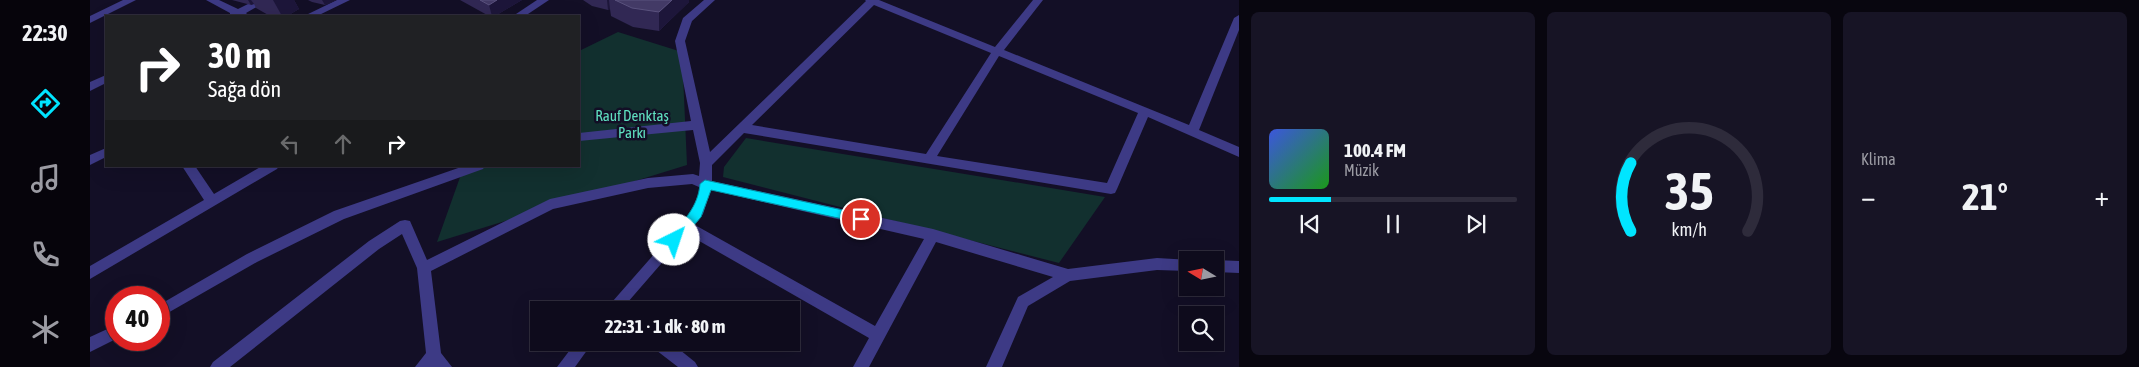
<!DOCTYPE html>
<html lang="tr">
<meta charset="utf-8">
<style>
body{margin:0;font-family:"Asap Condensed",sans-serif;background:#171425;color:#f1f3f6;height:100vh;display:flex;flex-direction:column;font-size:19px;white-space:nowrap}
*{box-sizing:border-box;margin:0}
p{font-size:16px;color:#9b9ba3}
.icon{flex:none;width:28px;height:28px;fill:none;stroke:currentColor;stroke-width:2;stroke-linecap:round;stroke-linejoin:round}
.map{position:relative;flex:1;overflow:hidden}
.details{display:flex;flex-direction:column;gap:12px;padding:12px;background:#08060f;width:900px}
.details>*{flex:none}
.top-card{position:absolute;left:15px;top:15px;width:475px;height:152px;border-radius:0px;box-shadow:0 5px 20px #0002,0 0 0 1px #2e2b3b;background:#202124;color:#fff;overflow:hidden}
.needle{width:32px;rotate:280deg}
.controls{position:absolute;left:1089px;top:251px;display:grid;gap:10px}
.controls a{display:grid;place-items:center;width:45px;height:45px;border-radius:0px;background:#0e0b1c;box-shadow:0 5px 20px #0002,0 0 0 1px #2e2b3b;font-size:25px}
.speed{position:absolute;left:15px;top:286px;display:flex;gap:10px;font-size:25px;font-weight:700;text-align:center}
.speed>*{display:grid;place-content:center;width:65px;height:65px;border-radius:50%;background:#0e0b1c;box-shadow:0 5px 20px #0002,0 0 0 1px #2e2b3b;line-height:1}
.speed .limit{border:8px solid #d22;background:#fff;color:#111}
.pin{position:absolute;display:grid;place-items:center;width:42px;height:42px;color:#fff;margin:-21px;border:2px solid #fff;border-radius:50%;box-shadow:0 1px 5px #0007}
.me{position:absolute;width:55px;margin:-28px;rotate:41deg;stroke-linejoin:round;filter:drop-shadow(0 0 4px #0008)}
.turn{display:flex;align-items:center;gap:18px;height:105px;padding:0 20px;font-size:22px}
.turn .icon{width:65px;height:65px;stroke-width:2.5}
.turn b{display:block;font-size:35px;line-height:42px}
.lanes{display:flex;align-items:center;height:48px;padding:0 20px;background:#0003;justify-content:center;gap:25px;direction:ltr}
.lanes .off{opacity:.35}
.big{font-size:38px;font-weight:700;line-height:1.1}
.details .card{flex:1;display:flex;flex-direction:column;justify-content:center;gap:8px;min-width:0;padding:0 18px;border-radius:8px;background:#171425}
.details .dial{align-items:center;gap:0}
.dial svg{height:130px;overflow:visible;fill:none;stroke:#2e2b3b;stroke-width:7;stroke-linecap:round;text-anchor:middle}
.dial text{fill:#f1f3f6;stroke:none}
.song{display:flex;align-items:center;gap:15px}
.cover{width:60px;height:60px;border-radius:8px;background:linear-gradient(135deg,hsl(230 70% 55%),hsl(120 70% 35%))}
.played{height:5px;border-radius:2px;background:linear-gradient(90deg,#00e5ff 25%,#2e2b3b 25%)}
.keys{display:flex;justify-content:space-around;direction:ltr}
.heat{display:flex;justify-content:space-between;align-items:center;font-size:28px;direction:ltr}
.details .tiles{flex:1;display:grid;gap:12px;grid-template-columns:repeat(3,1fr)}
.trip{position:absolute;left:440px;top:301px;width:270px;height:50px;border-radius:0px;background:#0e0b1c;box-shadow:0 5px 20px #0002,0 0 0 1px #2e2b3b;font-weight:700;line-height:50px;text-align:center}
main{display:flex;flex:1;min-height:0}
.tab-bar{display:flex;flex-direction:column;width:90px;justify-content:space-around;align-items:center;background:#06040b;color:#9b9ba3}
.tab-bar .icon{width:35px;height:35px}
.tab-bar .selected{color:#00e5ff}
.tab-bar b{font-size:22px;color:#f1f3f6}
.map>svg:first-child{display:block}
.green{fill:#12302f}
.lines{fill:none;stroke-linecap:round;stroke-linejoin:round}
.minor{fill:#3d3a85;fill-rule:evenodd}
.wall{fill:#312854}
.shaded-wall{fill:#1d163a}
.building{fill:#433a66;stroke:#5a527e}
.route{fill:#00e5ff;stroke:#0095a6}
.labels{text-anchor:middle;stroke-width:5;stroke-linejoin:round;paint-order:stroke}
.park-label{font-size:15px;fill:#5fe0c0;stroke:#130f26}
</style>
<main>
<nav class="tab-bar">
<b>22:30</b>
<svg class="icon selected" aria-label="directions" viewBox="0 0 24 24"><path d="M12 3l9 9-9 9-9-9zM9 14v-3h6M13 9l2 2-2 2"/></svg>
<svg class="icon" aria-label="music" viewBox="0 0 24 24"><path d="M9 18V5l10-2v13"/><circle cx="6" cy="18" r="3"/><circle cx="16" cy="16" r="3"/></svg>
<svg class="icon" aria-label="phone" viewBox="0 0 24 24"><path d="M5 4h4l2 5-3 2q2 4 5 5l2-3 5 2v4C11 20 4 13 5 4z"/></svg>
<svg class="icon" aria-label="climate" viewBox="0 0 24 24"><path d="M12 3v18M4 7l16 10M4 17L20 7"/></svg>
</nav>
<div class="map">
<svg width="1149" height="367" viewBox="0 0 1149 367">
<rect width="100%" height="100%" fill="#130f26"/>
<!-- green -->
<path class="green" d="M 528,32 L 592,52 L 597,165 L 347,242 L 374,166 L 489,166 L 489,51 Z
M 656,138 L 1015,197 L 969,263 L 633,177 L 634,167 Z"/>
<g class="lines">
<!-- minor -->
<path class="minor" d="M 33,0 L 46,0 L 0,23 L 0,16 Z
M 116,0 L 129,0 L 148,9 L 166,0 L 179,0 L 156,13 L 159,16 L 140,16 L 140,13 Z
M 247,0 L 260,0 L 227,16 L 214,16 Z
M 447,0 L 459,0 L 435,16 L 423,16 Z
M 614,0 L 625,0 L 602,21 L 595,41 L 620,152 L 776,1 L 775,0 L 789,0 L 905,47 L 943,0 L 953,0 L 914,50 L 1099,125 L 1144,18 L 1149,15 L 1149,30 L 1109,130 L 1149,147 L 1149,157 L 1058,117 L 1027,189 L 1025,193 L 1021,194 L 654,133 L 622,165 L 622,181 L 843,229 L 978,269 L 1067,258 L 1101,260 L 1098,260 L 1098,271 L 1067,270 L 980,281 L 938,306 L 912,367 L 896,367 L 928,297 L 963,277 L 846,242 L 779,367 L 763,367 L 779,338 L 597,234 L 531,310 L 515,310 L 602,211 L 609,194 L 609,187 L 602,184 L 558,188 L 463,209 L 341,271 L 351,353 L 362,367 L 325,367 L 336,353 L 327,268 L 312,234 L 289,249 L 140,367 L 120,367 L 123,362 L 279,241 L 310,221 L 315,220 L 320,221 L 337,260 L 460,199 L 558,178 L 603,174 L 609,176 L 610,163 L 603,130 L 489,141 L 489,133 L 601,121 L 585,41 L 593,18 ZM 784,5 L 901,53 L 836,154 L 662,125 ZM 909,56 L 1048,113 L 1017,183 L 847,156 ZM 621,190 L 834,239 L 785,326 L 605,225 L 613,214 Z
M 16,75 L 16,83 L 0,91 L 0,82 Z
M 16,148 L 16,157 L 0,165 L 0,155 Z
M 92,166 L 105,166 L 124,194 L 172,166 L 189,166 L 187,169 L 0,279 L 0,266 L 114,200 Z
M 374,166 L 395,166 L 393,169 L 254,219 L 167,262 L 69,318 L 69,305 L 157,254 L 244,211 Z
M 1125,260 L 1149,261 L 1149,273 L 1125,272 Z
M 26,325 L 26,339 L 0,352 L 0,337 Z
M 486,342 L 503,342 L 485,367 L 467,367 Z
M 560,342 L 580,342 L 605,362 L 608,367 L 588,367 L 562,347 Z"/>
</g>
<!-- wall -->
<path class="wall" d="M 142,0 L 204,0 L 209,9 L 197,16 L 180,16 L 166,8 L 164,4 L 161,5 Z
M 218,0 L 246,0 L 235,5 L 222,2 Z
M 370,0 L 432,0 L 405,16 L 399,16 Z
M 493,0 L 599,0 L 599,2 L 569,31 L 543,27 L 521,16 L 520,9 L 518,10 L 502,6 Z"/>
<!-- shaded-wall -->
<path class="shaded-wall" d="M 158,0 L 161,0 L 164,4 L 161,5 Z
M 183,0 L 204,0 L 209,9 L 197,16 L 192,16 Z
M 232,0 L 246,0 L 235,5 Z
M 407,0 L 432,0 L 405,16 L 402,16 L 399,5 Z
M 517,0 L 519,0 L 520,9 L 518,10 Z
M 582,0 L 599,0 L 599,2 L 569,31 L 569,12 Z"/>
<!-- building -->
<path class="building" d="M 390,0 L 407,0 L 399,5 Z
M 525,0 L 582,0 L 569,12 L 542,8 Z"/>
<!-- route -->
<path class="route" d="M 615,180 L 771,214 L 775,215 L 777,219 L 775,222 L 771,223 L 621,190 L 611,217 L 588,244 L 584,245 L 580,244 L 578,240 L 580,237 C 594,220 608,207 610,184 Z"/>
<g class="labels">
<!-- park labels -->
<g class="park-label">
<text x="542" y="121">Rauf Denktaş<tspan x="542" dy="17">Parkı</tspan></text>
</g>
</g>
</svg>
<div class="controls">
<a><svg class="needle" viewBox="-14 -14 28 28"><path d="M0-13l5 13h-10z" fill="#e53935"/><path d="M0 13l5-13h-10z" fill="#9b9ba3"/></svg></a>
<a><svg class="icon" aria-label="search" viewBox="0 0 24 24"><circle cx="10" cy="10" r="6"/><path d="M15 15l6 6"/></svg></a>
</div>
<div class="speed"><div class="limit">40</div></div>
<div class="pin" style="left:771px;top:219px;background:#d93025"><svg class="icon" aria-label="arrive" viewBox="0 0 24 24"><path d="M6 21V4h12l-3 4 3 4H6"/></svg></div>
<svg class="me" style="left:584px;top:240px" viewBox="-20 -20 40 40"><circle r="19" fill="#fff"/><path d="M0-13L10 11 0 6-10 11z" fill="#00e5ff"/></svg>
<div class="trip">22:31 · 1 dk · 80 m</div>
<div class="top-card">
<div class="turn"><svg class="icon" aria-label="right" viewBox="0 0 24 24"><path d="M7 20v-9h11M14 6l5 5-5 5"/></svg><div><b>30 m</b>Sağa dön</div></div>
<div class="lanes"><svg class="icon off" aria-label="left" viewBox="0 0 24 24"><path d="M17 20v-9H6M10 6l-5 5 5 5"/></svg><svg class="icon off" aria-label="ahead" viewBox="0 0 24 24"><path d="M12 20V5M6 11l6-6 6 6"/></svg><svg class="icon" aria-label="right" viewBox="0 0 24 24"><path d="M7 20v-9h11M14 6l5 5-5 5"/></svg></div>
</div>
</div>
<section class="details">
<div class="tiles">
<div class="card">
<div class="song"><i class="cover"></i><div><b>100.4 FM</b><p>Müzik</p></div></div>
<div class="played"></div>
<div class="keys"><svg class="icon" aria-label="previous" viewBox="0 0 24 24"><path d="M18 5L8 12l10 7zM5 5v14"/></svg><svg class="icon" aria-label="pause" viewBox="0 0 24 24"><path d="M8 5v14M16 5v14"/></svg><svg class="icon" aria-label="next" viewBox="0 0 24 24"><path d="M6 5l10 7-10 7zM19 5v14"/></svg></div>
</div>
<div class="card dial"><svg viewBox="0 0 100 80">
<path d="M14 69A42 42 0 1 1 86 69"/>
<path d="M14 69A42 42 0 0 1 14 27" stroke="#00e5ff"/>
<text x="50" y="56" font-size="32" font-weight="700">35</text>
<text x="50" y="72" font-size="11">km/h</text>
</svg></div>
<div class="card"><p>Klima</p>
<div class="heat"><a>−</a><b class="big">21°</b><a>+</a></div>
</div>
</div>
</section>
</main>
